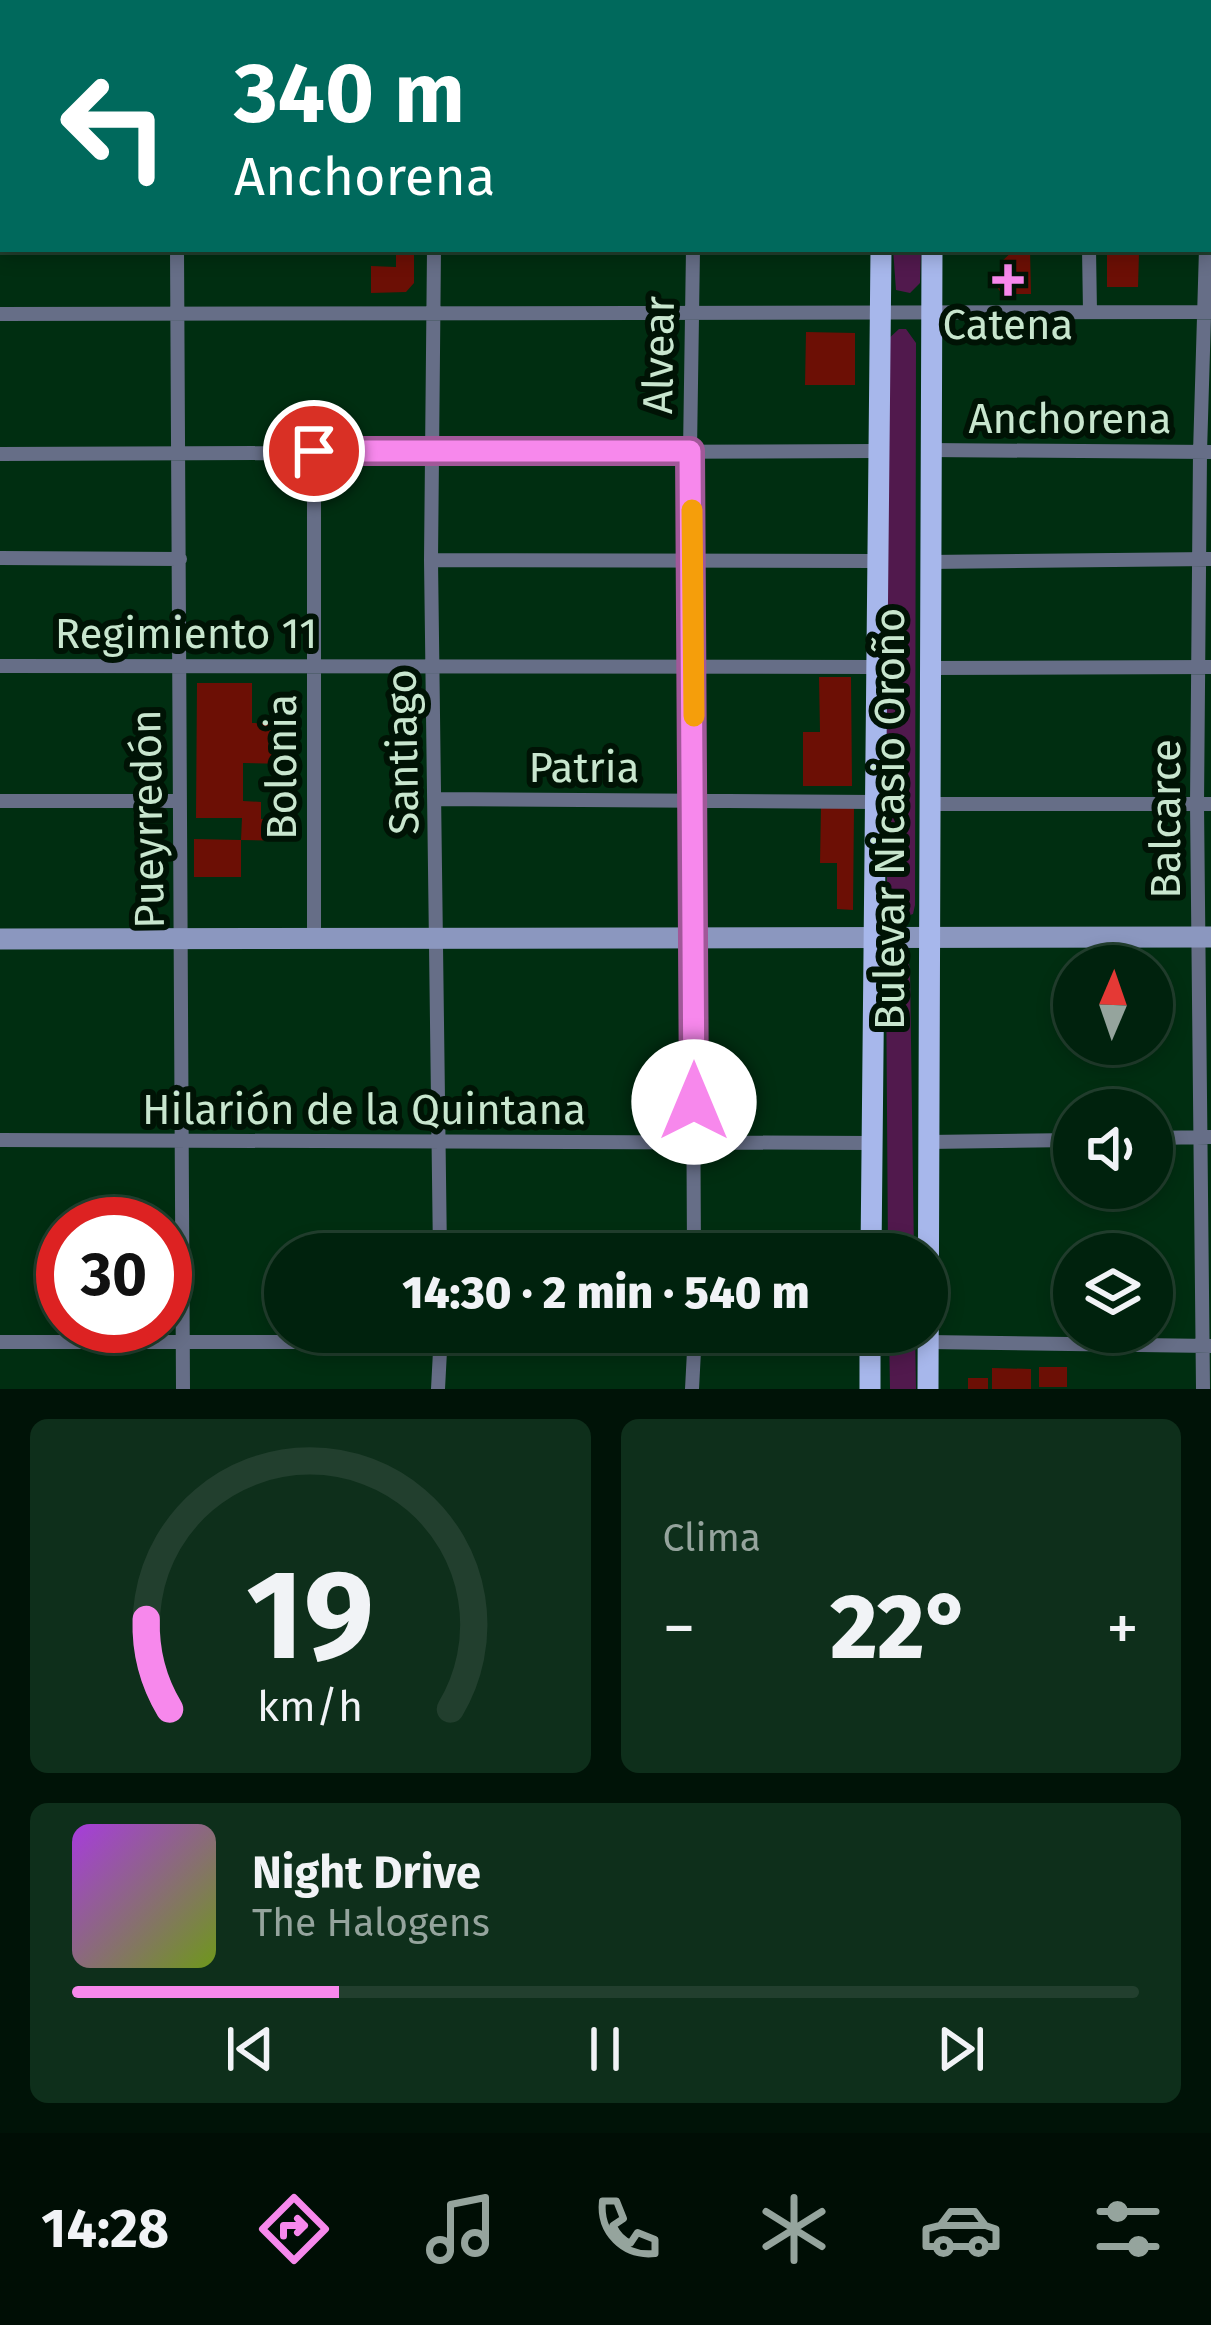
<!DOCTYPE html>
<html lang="es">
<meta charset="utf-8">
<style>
body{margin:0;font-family:"Fira Sans",sans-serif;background:#0e2f1b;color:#f1f3f6;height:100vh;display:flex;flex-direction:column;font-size:45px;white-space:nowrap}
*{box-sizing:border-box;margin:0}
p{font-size:39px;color:#95a49d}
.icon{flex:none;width:66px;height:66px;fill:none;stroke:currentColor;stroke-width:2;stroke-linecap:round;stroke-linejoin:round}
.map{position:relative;height:1389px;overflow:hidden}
.details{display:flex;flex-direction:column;gap:30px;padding:30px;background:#001307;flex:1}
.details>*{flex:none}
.top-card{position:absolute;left:0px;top:0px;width:1212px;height:252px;box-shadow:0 6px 18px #0003,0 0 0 3px #223f2e;background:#00695c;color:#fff;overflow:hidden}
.needle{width:78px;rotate:2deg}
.fabs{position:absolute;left:1053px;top:945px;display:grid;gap:24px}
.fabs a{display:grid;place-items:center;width:120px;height:120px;border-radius:50%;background:#00220d;box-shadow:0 6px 18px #0003,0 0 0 3px #223f2e;font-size:60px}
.speed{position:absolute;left:36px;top:1197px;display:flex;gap:24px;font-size:60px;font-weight:700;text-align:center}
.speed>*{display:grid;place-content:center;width:156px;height:156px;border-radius:50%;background:#00220d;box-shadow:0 6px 18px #0003,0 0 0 3px #223f2e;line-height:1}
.speed .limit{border:18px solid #d22;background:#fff;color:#111}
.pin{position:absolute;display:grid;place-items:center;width:102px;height:102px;color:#fff;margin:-51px;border:6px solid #fff;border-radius:50%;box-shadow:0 3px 12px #0007}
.me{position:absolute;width:132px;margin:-66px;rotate:0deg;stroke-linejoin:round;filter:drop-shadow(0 0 9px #0008)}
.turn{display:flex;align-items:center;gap:42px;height:252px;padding:0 36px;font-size:54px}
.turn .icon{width:156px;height:156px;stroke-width:2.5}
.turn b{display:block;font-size:84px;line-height:102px}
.big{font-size:90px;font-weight:800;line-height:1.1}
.details .tile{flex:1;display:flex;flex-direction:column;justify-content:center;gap:18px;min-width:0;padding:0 42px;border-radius:18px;background:#0e2f1b}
.details .dial{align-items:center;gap:0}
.dial svg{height:312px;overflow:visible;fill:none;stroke:#223f2e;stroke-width:7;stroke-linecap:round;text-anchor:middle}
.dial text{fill:#f1f3f6;stroke:none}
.song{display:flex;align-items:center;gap:36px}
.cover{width:144px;height:144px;border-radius:18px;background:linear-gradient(135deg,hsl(280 70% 55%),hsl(80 70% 35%))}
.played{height:12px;border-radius:6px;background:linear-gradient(90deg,#f788ec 25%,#223f2e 25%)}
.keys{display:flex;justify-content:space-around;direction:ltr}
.heat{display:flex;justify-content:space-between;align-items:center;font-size:66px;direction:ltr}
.details .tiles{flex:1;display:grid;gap:30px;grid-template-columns:1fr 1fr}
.tile:last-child{grid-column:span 2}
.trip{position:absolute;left:264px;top:1233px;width:684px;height:120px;border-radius:60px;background:#00220d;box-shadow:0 6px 18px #0003,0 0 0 3px #223f2e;font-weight:800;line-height:120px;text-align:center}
.tab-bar{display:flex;height:192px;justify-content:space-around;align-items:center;background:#000e05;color:#95a49d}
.tab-bar .icon{width:84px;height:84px}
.tab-bar .selected{color:#f788ec}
.tab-bar b{font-size:54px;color:#f1f3f6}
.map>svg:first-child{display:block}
.green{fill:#51194d}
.building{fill:#6c0f05}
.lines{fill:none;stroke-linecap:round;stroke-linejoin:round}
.street{stroke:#666e87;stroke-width:14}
.secondary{stroke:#8b97bf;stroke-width:21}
.primary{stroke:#a7b7eb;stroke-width:21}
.route-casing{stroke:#a15899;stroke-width:30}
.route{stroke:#f788ec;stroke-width:21}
.slow{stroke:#f59e0b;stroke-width:21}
.poi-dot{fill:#f788ec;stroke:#001305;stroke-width:4.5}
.labels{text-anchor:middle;stroke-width:12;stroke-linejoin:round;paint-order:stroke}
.poi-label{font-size:42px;fill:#c8e6ce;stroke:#001305}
.street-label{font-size:42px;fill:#c8e6ce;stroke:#001305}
</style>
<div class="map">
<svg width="1211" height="1389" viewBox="0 0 1211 1389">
<rect width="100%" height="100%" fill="#002e11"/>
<!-- green -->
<path class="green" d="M 893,249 L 921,249 L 920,283 L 910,293 L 896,290 Z
M 899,329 L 906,329 L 916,343 L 915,905 L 913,914 L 897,919 L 887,907 L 885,342 Z
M 899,955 L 907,959 L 910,968 L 914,1254 L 888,1254 L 886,967 Z
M 889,1332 L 915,1332 L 916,1389 L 890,1389 Z"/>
<!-- building -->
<path class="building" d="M 1015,249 L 1030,249 L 1031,294 L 1002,294 L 994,283 L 1001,275 L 1001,262 Z
M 1107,252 L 1139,253 L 1138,287 L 1107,287 Z
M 396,253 L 414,253 L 414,283 L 406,292 L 371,293 L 371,266 L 396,267 Z
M 806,332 L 855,333 L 855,385 L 805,385 Z
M 819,677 L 851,677 L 852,786 L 803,786 L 803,732 L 820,732 Z
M 197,683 L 252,683 L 252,723 L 290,724 L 289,764 L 243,763 L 243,801 L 261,802 L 261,819 L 291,819 L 291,841 L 241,840 L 242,818 L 196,818 Z
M 821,807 L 854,808 L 853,910 L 837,909 L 837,863 L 820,863 Z
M 194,839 L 241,840 L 241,877 L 194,877 Z
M 1039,1367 L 1067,1367 L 1067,1387 L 1039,1387 Z
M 992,1368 L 1031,1369 L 1031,1389 L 992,1389 Z
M 968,1378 L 988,1378 L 988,1389 L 968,1389 Z"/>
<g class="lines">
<!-- street -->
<path class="street" d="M 433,0 L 433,3
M 559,0 L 559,3
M 690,0 L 690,3
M 811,0 L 811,3
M 177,3 L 177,0
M 303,3 L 303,0
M 0,59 L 3,59
M 0,190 L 3,190
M 177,249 L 183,1389
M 434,249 L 431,560 L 440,1254
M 693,249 L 690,451 L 694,1254
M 1089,249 L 1090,312
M 0,314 L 1211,312
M 929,450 L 1211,452
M 314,451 L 314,938
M 0,454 L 876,451
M 0,558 L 180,559
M 431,560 L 877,561
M 929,562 L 1211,559
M 0,666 L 876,667
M 929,668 L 1211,667
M 436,799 L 875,802
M 0,801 L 179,801
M 928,804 L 1211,804
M 1152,1138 L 1211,1137
M 0,1140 L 872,1143
M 928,1142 L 1074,1140
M 0,1342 L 870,1342
M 928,1342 L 1211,1346
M 438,1389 L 441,1332
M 692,1389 L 695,1332
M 1203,1389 L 1197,804 L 1200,453 L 1206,249"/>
<!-- secondary -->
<path class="secondary" d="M 0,939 L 1211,937"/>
<!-- primary -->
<path class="primary" d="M 887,0 L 887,3
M 942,3 L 942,0
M 871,1254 L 881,249
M 870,1332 L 870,1389
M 928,1389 L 932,249"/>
</g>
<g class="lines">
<defs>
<path id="route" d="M 314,451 L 690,451 L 694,1102"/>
</defs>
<!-- route casing -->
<use href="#route" class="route-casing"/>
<!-- route -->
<use href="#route" class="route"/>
<!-- slow -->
<path class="slow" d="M 692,510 L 694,716"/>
</g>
<!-- markers -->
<path class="poi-dot" d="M1002 262h12v12h12v12h-12v12h-12v-12h-12v-12h12z"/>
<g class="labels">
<!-- poi labels -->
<g class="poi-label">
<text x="1008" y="339">Catena</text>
</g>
<!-- street labels -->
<g class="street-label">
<text transform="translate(658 355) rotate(-89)" y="15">Alvear</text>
<text x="1070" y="433">Anchorena</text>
<text x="186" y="648">Regimiento 11</text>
<text transform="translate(402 752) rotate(-91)" y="15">Santiago</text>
<text transform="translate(281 767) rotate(-90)" y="15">Bolonia</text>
<text x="584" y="782">Patria</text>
<text transform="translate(147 819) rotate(-91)" y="15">Pueyrredón</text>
<text transform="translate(889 819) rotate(-90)" y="15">Bulevar Nicasio Oroño</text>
<text transform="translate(1165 819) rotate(-90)" y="15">Balcarce</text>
<text x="364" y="1124">Hilarión de la Quintana</text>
</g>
</g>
</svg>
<div class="fabs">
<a><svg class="needle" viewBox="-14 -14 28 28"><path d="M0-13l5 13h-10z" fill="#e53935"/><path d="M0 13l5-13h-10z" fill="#95a49d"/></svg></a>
<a><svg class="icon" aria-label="sound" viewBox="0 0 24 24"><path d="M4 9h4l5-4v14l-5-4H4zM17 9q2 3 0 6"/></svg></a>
<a><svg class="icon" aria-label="layers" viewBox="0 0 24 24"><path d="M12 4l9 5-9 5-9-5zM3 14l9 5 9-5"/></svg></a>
</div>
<div class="speed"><div class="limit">30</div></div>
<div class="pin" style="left:314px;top:451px;background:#d93025"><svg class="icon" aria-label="arrive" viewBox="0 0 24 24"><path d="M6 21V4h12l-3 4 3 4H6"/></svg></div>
<svg class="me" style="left:694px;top:1102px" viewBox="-20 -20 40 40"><circle r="19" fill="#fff"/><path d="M0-13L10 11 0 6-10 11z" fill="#f788ec"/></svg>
<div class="trip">14:30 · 2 min · 540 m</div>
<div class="top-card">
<div class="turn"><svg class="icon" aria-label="left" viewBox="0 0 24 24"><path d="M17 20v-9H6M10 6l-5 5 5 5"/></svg><div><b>340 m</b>Anchorena</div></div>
</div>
</div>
<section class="details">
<div class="tiles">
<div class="tile dial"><svg viewBox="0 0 100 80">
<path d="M14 69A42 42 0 1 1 86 69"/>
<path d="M14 69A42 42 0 0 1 8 46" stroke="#f788ec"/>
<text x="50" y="56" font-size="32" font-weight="700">19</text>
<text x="50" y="72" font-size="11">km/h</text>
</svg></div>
<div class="tile"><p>Clima</p>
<div class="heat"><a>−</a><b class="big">22°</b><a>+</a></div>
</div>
<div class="tile">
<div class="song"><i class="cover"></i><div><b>Night Drive</b><p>The Halogens</p></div></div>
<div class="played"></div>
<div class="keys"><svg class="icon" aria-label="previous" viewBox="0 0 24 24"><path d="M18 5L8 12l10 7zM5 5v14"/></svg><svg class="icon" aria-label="pause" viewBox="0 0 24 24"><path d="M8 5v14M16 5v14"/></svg><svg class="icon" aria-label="next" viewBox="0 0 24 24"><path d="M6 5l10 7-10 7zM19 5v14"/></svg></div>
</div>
</div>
</section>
<nav class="tab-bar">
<b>14:28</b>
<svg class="icon selected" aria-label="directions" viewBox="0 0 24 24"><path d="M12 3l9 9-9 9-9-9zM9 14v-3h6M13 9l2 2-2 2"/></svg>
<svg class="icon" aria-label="music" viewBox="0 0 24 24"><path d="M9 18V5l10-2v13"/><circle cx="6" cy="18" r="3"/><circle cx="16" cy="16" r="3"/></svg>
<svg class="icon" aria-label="phone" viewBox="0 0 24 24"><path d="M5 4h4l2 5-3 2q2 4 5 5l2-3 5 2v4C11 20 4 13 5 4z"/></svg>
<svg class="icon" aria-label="climate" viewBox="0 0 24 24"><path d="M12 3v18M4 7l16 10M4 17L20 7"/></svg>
<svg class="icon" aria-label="car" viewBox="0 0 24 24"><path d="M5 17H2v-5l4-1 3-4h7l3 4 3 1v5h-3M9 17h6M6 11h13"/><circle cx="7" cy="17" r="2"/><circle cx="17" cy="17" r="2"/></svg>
<svg class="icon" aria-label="filters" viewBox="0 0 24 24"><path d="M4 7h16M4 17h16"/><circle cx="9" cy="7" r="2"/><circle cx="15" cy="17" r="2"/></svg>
</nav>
